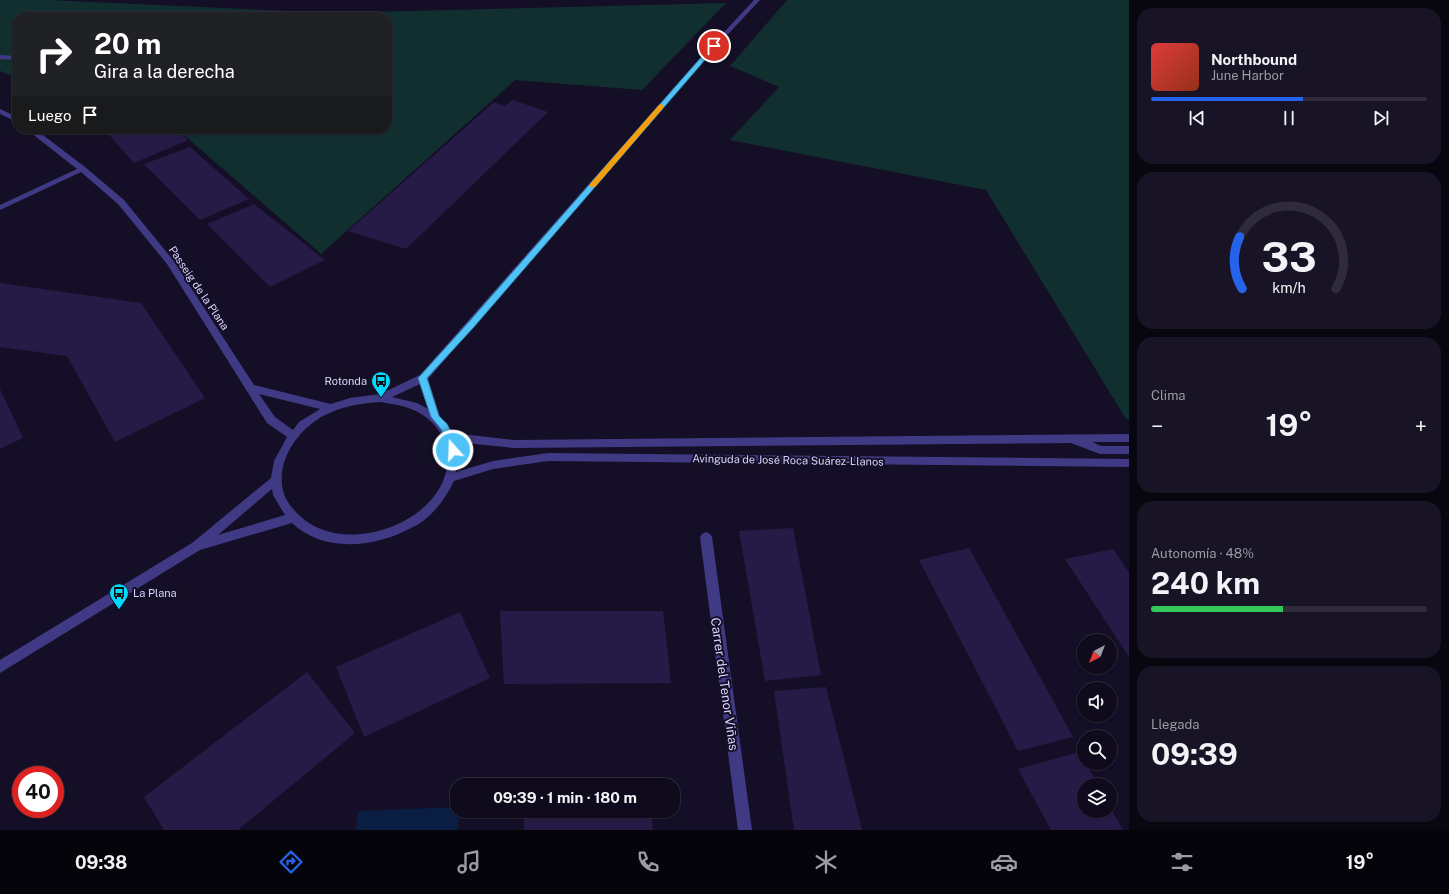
<!DOCTYPE html>
<html lang="es">
<meta charset="utf-8">
<style>
body{margin:0;font-family:"Public Sans",sans-serif;background:#181425;color:#f1f3f6;height:100vh;display:flex;flex-direction:column;font-size:15px;white-space:nowrap}
*{box-sizing:border-box;margin:0}
p{font-size:13px;color:#9b9ba3}
.icon{flex:none;width:22px;height:22px;fill:none;stroke:currentColor;stroke-width:2;stroke-linecap:round;stroke-linejoin:round}
.map{position:relative;flex:1;overflow:hidden}
.side{display:flex;flex-direction:column;gap:8px;padding:8px;background:#08060f;width:320px}
.side>*{flex:none}
.guide{position:absolute;left:12px;top:12px;width:380px;height:122px;border-radius:16px;box-shadow:0 1px 3px #0004,0 0 0 1px #2f2b3b;background:#202124;color:#fff;overflow:hidden}
.needle{width:26px;rotate:222deg}
.fabs{position:absolute;left:1077px;top:634px;display:grid;gap:8px}
.fabs a{display:grid;place-items:center;width:40px;height:40px;border-radius:50%;background:#0f0b1c;box-shadow:0 1px 3px #0004,0 0 0 1px #2f2b3b;font-size:20px}
.speed{position:absolute;left:12px;top:766px;display:flex;gap:8px;font-size:20px;font-weight:700;text-align:center}
.speed>*{display:grid;place-content:center;width:52px;height:52px;border-radius:50%;background:#0f0b1c;box-shadow:0 1px 3px #0004,0 0 0 1px #2f2b3b;line-height:1}
.speed .limit{border:6px solid #d22;background:#fff;color:#111}
.pin{position:absolute;display:grid;place-items:center;width:34px;height:34px;color:#fff;margin:-17px;border:2px solid #fff;border-radius:50%;box-shadow:0 1px 4px #0007}
.me{position:absolute;width:44px;margin:-22px;rotate:340deg;stroke-linejoin:round;filter:drop-shadow(0 0 3px #0008)}
.turn{display:flex;align-items:center;gap:14px;height:84px;padding:0 16px;font-size:18px}
.turn .icon{width:52px;height:52px;stroke-width:2.5}
.turn b{display:block;font-size:28px;line-height:34px}
.then{display:flex;align-items:center;height:38px;padding:0 16px;background:#0003;gap:8px;font-size:15px}
.big{font-size:30px;font-weight:700;line-height:1.1}
.side .widget{flex:1;display:flex;flex-direction:column;justify-content:center;gap:6px;min-width:0;padding:0 14px;border-radius:16px;background:#181425}
.side .dial{align-items:center;gap:0}
.dial svg{height:104px;overflow:visible;fill:none;stroke:#2f2b3b;stroke-width:7;stroke-linecap:round;text-anchor:middle}
.dial text{fill:#f1f3f6;stroke:none}
.song{display:flex;align-items:center;gap:12px}
.cover{width:48px;height:48px;border-radius:6px;background:linear-gradient(135deg,hsl(0 70% 55%),hsl(10 70% 35%))}
.played{height:4px;border-radius:2px;background:linear-gradient(90deg,#2563eb 55%,#2f2b3b 55%)}
.keys{display:flex;justify-content:space-around;direction:ltr}
.heat{display:flex;justify-content:space-between;align-items:center;font-size:22px;direction:ltr}
.charge{height:6px;border-radius:3px;background:linear-gradient(90deg,#34c759 48%,#2f2b3b 0)}
.trip{position:absolute;left:450px;top:778px;width:230px;height:40px;border-radius:16px;background:#0f0b1c;box-shadow:0 1px 3px #0004,0 0 0 1px #2f2b3b;font-weight:700;line-height:40px;text-align:center}
.tabs{display:flex;height:64px;justify-content:space-around;align-items:center;background:#06040b;color:#9b9ba3}
.tabs .icon{width:28px;height:28px}
.tabs .selected{color:#2563eb}
.tabs b{font-size:18px;color:#f1f3f6}
main{display:flex;flex:1;min-height:0}
.map>svg:first-child{display:block}
.green{fill:#122f30}
.water{fill:#0a1d43}
.building{fill:#261b47}
.lines{fill:none;stroke-linecap:round;stroke-linejoin:round}
.minor{fill:#403a84;fill-rule:evenodd}
.route{fill:#4fc3f7;stroke:#337fa1}
.slow{fill:#f59e0b}
.labels{text-anchor:middle;stroke-width:4;stroke-linejoin:round;paint-order:stroke}
.street-label{font-size:11px;fill:#dbd4ff;stroke:#140f26}
.poi-label{font-size:11px;fill:#dbd4ff;stroke:#140f26;text-anchor:end}
.near-street-label{font-size:13px;fill:#dbd4ff;stroke:#140f26}
</style>
<main>
<div class="map">
<svg width="1129" height="830" viewBox="0 0 1129 830">
<rect width="100%" height="100%" fill="#140f26"/>
<!-- green -->
<path class="green" d="M 0,0 L 48,0 L 329,13 L 726,3 L 642,90 L 515,80 L 321,254 L 177,129 L 387,129 L 387,17 L 17,17 L 17,78 L 0,71 Z
M 787,0 L 1129,0 L 1129,419 L 1126,419 L 986,190 L 730,140 L 779,87 L 730,66 Z"/>
<!-- water -->
<path class="water" d="M 457,807 L 457,811 L 459,811 L 458,830 L 356,830 L 358,811 Z"/>
<!-- building -->
<path class="building" d="M 513,100 L 548,112 L 406,249 L 348,231 L 494,102 L 505,106 Z
M 104,129 L 175,129 L 188,140 L 134,163 Z
M 190,147 L 249,199 L 200,220 L 144,164 Z
M 254,204 L 325,260 L 270,287 L 207,224 Z
M 0,283 L 141,303 L 205,398 L 115,442 L 67,356 L 0,347 Z
M 0,389 L 23,438 L 0,449 Z
M 793,528 L 821,675 L 765,681 L 739,531 Z
M 969,548 L 1073,737 L 1018,751 L 919,560 Z
M 1113,549 L 1129,572 L 1129,657 L 1065,559 Z
M 500,611 L 663,611 L 671,683 L 504,684 Z
M 460,612 L 490,678 L 364,737 L 336,667 Z
M 307,672 L 355,733 L 238,830 L 164,830 L 144,797 Z
M 826,687 L 862,830 L 794,830 L 774,691 Z
M 1079,752 L 1084,763 L 1086,763 L 1098,785 L 1084,785 L 1084,811 L 1110,811 L 1110,807 L 1123,830 L 1051,830 L 1018,769 Z
M 524,811 L 651,811 L 653,830 L 524,830 Z"/>
<g class="lines">
<!-- minor -->
<path class="minor" d="M 754,0 L 760,0 L 705,59 L 428,379 L 440,417 L 452,433 L 514,440 L 1129,434 L 1129,442 L 1092,442 L 1101,446 L 1129,446 L 1129,454 L 1100,454 L 1071,443 L 514,448 L 455,442 L 459,458 L 456,472 L 493,461 L 548,453 L 1129,459 L 1129,467 L 548,461 L 493,469 L 454,481 C 446,497 437,510 423,521 C 418,525 412,527 407,530 C 372,548 322,552 292,523 L 200,550 L 0,673 L 0,660 L 192,543 L 271,478 L 274,461 L 287,437 L 267,423 L 167,264 L 118,204 L 81,172 L 0,210 L 0,205 L 77,169 L 26,129 L 35,129 L 85,167 L 124,200 L 173,260 L 254,385 L 331,404 L 350,398 L 380,394 L 420,375 L 701,57 ZM 420,384 L 428,409 L 417,403 L 392,397 ZM 259,394 L 320,409 L 299,422 L 293,430 L 275,417 ZM 381,402 C 390,404 402,405 411,409 C 427,415 442,429 446,447 C 461,516 348,562 300,516 C 294,510 287,503 284,494 C 274,462 298,429 325,415 C 343,406 362,403 381,402 ZM 272,489 L 273,495 L 285,515 L 218,535 Z
M 0,55 L 17,56 L 17,60 L 0,59 Z
M 0,109 L 17,117 L 17,122 L 0,114 Z
M 706,532 L 710,534 L 712,537 L 752,830 L 738,830 L 700,537 L 702,534 Z"/>
</g>
<!-- route -->
<path class="route" d="M 712,45 L 717,46 L 473,328 L 427,378 L 439,416 L 447,424 L 453,435 L 458,450 L 457,453 L 450,453 L 441,429 L 431,417 L 418,378 L 420,376 L 467,324 Z"/>
<!-- slow -->
<path class="slow" d="M 661,104 L 663,105 L 663,108 L 595,187 L 590,187 L 590,184 L 659,105 Z"/>
<!-- icons -->
<defs>
<symbol id="bus-pin" viewBox="-11 -11 22 30"><path d="M0 17L-7.5 6A9.5 9.5 0 1 1 7.5 6Z" fill="#01d9fd" stroke="#140f26"/><path d="M-5-6H5V4H4V6H2V4H-2V6H-4V4H-5ZM-3.5-4V0h7V-4ZM-3.5 1.2v1.5H-2V1.2ZM2 1.2v1.5H3.5V1.2Z" fill="#111"/></symbol>
</defs>
<g fill-rule="evenodd">
<use href="#bus-pin" x="370" y="370" width="22" height="30"/>
<use href="#bus-pin" x="108" y="582" width="22" height="30"/>
</g>
<g class="labels">
<!-- street labels -->
<g class="street-label">
<text transform="translate(199 288) rotate(56)" y="4">Passeig de la Plana</text>
<text transform="translate(788 460) rotate(1)" y="4">Avinguda de José Roca Suárez-Llanos</text>
</g>
<!-- poi labels -->
<g class="poi-label">
<text x="367" y="385">Rotonda</text>
<text x="133" y="597" text-anchor="start">La Plana</text>
</g>
<!-- near-street labels -->
<g class="near-street-label">
<text transform="translate(725 684) rotate(82)" y="5">Carrer del Tenor Viñas</text>
</g>
</g>
</svg>
<div class="fabs">
<a><svg class="needle" viewBox="-14 -14 28 28"><path d="M0-13l5 13h-10z" fill="#e53935"/><path d="M0 13l5-13h-10z" fill="#9b9ba3"/></svg></a>
<a><svg class="icon" aria-label="sound" viewBox="0 0 24 24"><path d="M4 9h4l5-4v14l-5-4H4zM17 9q2 3 0 6"/></svg></a>
<a><svg class="icon" aria-label="search" viewBox="0 0 24 24"><circle cx="10" cy="10" r="6"/><path d="M15 15l6 6"/></svg></a>
<a><svg class="icon" aria-label="layers" viewBox="0 0 24 24"><path d="M12 4l9 5-9 5-9-5zM3 14l9 5 9-5"/></svg></a>
</div>
<div class="speed"><div class="limit">40</div></div>
<div class="pin" style="left:714px;top:46px;background:#d93025"><svg class="icon" aria-label="arrive" viewBox="0 0 24 24"><path d="M6 21V4h12l-3 4 3 4H6"/></svg></div>
<svg class="me" style="left:453px;top:450px" viewBox="-20 -20 40 40"><circle r="17" fill="#4fc3f7" stroke="#fff" stroke-width="3"/><path d="M0-11L8 9 0 5-8 9z" fill="#fff"/></svg>
<div class="trip">09:39 · 1 min · 180 m</div>
<div class="guide">
<div class="turn"><svg class="icon" aria-label="right" viewBox="0 0 24 24"><path d="M7 20v-9h11M14 6l5 5-5 5"/></svg><div><b>20 m</b>Gira a la derecha</div></div>
<div class="then">Luego<svg class="icon" aria-label="arrive" viewBox="0 0 24 24"><path d="M6 21V4h12l-3 4 3 4H6"/></svg></div>
</div>
</div>
<section class="side">
<div class="widget">
<div class="song"><i class="cover"></i><div><b>Northbound</b><p>June Harbor</p></div></div>
<div class="played"></div>
<div class="keys"><svg class="icon" aria-label="previous" viewBox="0 0 24 24"><path d="M18 5L8 12l10 7zM5 5v14"/></svg><svg class="icon" aria-label="pause" viewBox="0 0 24 24"><path d="M8 5v14M16 5v14"/></svg><svg class="icon" aria-label="next" viewBox="0 0 24 24"><path d="M6 5l10 7-10 7zM19 5v14"/></svg></div>
</div>
<div class="widget dial"><svg viewBox="0 0 100 80">
<path d="M14 69A42 42 0 1 1 86 69"/>
<path d="M14 69A42 42 0 0 1 12 29" stroke="#2563eb"/>
<text x="50" y="56" font-size="32" font-weight="700">33</text>
<text x="50" y="72" font-size="11">km/h</text>
</svg></div>
<div class="widget"><p>Clima</p>
<div class="heat"><a>−</a><b class="big">19°</b><a>+</a></div>
</div>
<div class="widget"><p>Autonomía · 48%</p><b class="big">240 km</b><div class="charge"></div></div>
<div class="widget"><p>Llegada</p><b class="big">09:39</b></div>
</section>
</main>
<nav class="tabs">
<b>09:38</b>
<svg class="icon selected" aria-label="directions" viewBox="0 0 24 24"><path d="M12 3l9 9-9 9-9-9zM9 14v-3h6M13 9l2 2-2 2"/></svg>
<svg class="icon" aria-label="music" viewBox="0 0 24 24"><path d="M9 18V5l10-2v13"/><circle cx="6" cy="18" r="3"/><circle cx="16" cy="16" r="3"/></svg>
<svg class="icon" aria-label="phone" viewBox="0 0 24 24"><path d="M5 4h4l2 5-3 2q2 4 5 5l2-3 5 2v4C11 20 4 13 5 4z"/></svg>
<svg class="icon" aria-label="climate" viewBox="0 0 24 24"><path d="M12 3v18M4 7l16 10M4 17L20 7"/></svg>
<svg class="icon" aria-label="car" viewBox="0 0 24 24"><path d="M5 17H2v-5l4-1 3-4h7l3 4 3 1v5h-3M9 17h6M6 11h13"/><circle cx="7" cy="17" r="2"/><circle cx="17" cy="17" r="2"/></svg>
<svg class="icon" aria-label="filters" viewBox="0 0 24 24"><path d="M4 7h16M4 17h16"/><circle cx="9" cy="7" r="2"/><circle cx="15" cy="17" r="2"/></svg>
<b>19°</b>
</nav>
